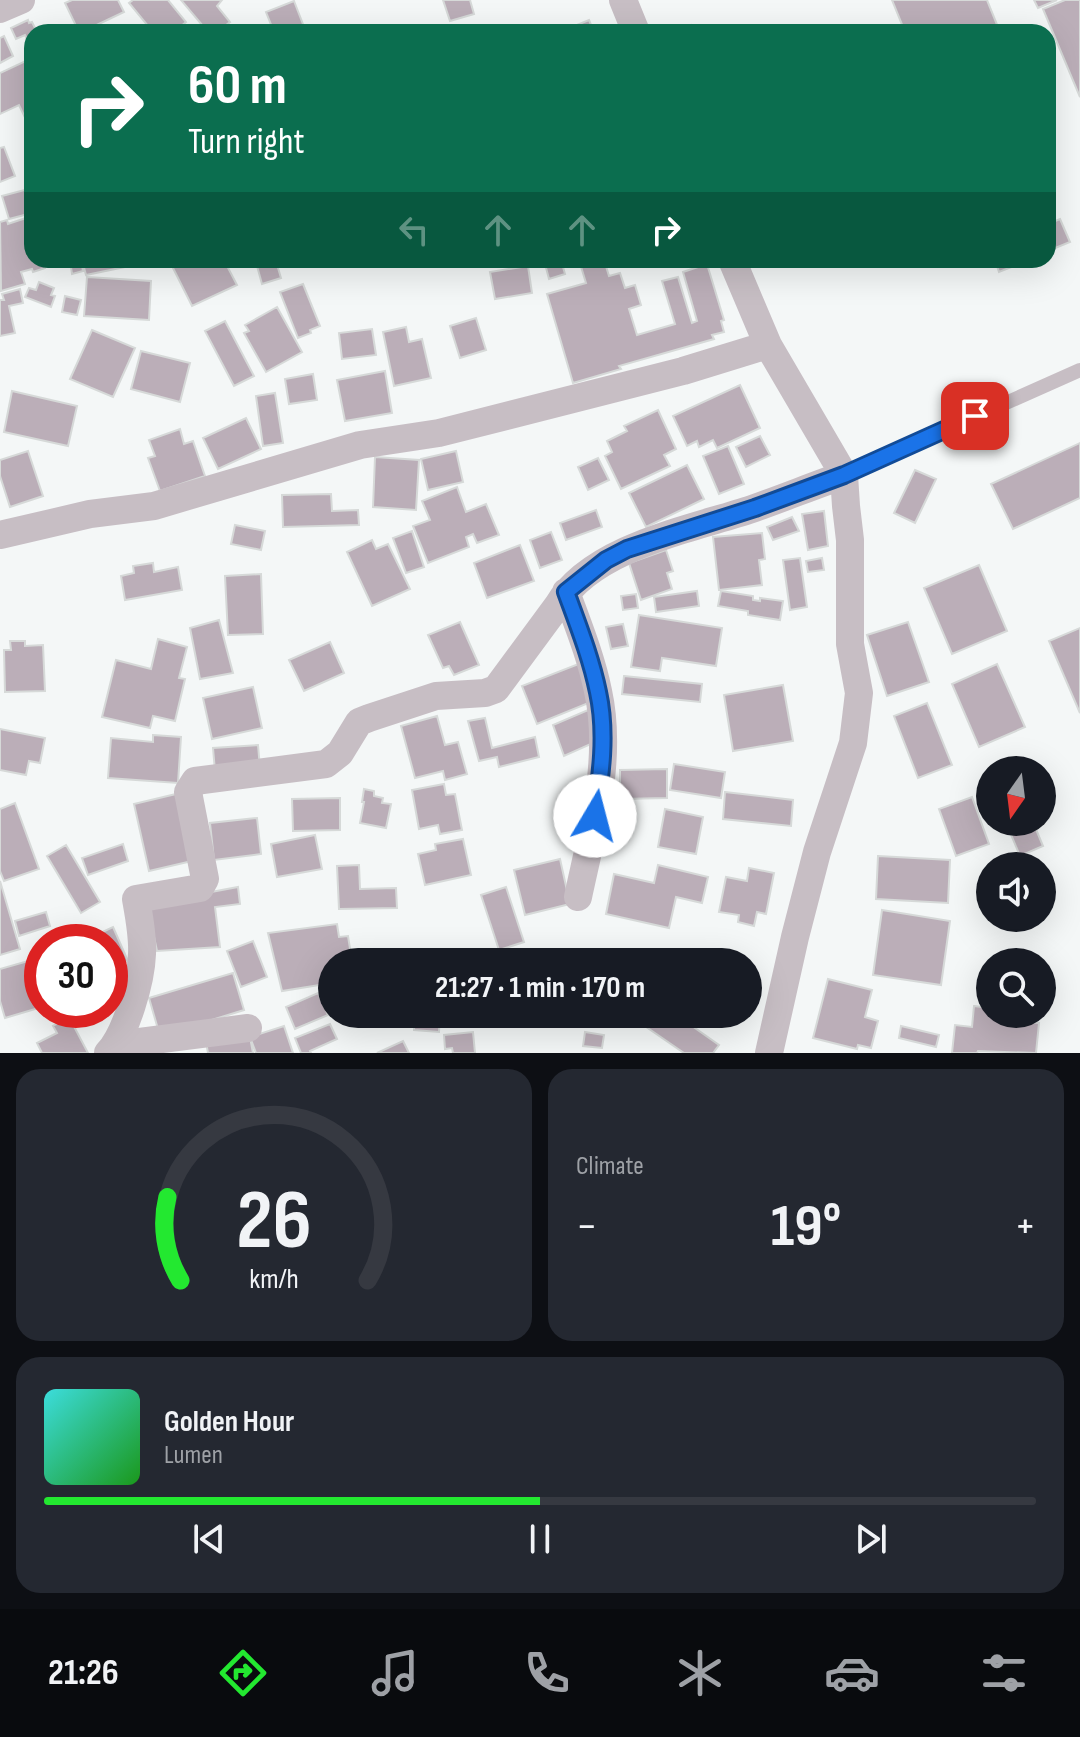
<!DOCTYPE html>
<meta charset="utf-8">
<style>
body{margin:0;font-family:"Sofia Sans Condensed",sans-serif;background:#242831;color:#f1f3f6;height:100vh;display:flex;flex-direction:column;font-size:30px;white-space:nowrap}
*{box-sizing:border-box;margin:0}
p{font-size:26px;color:#9ea1a6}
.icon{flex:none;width:44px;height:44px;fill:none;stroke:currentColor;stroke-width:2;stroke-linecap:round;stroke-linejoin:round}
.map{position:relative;height:1053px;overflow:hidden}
.details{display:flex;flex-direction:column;gap:16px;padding:16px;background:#0d0f14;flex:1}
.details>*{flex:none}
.hud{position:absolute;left:24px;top:24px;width:1032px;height:244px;border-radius:24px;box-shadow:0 8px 32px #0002;background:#0b6e4f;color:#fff;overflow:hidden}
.needle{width:52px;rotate:194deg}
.buttons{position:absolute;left:976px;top:756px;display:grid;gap:16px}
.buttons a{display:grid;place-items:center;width:80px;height:80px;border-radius:50%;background:#171b24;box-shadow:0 8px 32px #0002;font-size:40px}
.speed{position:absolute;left:24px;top:924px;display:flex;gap:16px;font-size:40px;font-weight:700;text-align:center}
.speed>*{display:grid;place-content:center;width:104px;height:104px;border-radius:50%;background:#171b24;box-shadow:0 8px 32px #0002;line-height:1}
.speed .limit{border:12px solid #d22;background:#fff;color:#111}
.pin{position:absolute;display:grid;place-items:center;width:68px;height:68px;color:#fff;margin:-34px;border-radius:16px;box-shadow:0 4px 12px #0006}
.me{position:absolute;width:88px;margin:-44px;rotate:8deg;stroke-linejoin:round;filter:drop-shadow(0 0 6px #0008)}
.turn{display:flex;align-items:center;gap:28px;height:168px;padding:0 32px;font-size:36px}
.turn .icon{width:104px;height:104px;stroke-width:2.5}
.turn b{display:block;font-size:56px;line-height:68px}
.lanes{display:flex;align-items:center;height:76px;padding:0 32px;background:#0003;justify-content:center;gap:40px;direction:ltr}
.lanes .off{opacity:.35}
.big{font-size:60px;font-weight:700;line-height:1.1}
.details .widget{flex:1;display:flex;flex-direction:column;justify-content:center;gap:12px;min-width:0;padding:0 28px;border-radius:24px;background:#242831}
.details .dial{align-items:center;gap:0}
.dial svg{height:208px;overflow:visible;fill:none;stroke:#363941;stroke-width:7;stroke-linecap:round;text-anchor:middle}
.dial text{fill:#f1f3f6;stroke:none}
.song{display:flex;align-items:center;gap:24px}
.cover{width:96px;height:96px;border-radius:12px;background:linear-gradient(135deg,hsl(180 70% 55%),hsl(120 70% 35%))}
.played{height:8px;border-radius:4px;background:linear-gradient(90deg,#23e830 50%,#363941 50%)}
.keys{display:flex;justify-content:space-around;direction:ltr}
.heat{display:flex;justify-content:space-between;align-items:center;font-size:44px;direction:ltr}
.details .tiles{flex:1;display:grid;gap:16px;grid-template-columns:1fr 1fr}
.widget:last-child{grid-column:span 2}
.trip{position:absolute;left:318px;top:948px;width:444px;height:80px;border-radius:40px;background:#171b24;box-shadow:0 8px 32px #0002;font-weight:700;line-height:80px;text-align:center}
.menu{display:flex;height:128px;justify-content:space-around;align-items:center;background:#090b0e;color:#9ea1a6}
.menu .icon{width:56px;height:56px}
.menu .current{color:#23e830}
.menu b{font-size:36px;color:#f1f3f6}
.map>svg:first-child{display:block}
.building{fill:#bbaeb8;stroke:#d6d9d8;stroke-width:2}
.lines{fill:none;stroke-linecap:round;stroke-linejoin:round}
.lane{stroke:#c7bec4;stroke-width:14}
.street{stroke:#c7bec4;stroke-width:28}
.route-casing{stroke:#114b97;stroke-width:20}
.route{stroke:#1a73e8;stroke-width:14}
</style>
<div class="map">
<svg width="1080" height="1053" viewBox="0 0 1080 1053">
<rect width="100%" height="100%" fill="#f4f7f7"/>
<!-- building -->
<path class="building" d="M 72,0 L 118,0 L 124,12 L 82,32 L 79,32 L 65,3 Z
M 133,0 L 168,0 L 186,22 L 174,32 L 153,32 L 129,3 Z
M 181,0 L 222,0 L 217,6 L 230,22 L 217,32 L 208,32 Z
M 443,0 L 470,0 L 474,14 L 450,21 Z
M 892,0 L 987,0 L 1000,32 L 905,32 Z
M 1034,0 L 1057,0 L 1038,8 Z
M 1065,0 L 1080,0 L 1080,97 L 1043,9 Z
M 294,1 L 306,32 L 274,32 L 266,12 Z
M 28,20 L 29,23 L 32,22 L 37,32 L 32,32 L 32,49 L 25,35 L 16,39 L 11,28 Z
M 589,20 L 594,32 L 569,32 L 567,29 Z
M 691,25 L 695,32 L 675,32 Z
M 4,36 L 13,56 L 0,63 L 0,38 Z
M 32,58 L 32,132 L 19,105 L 0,114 L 0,73 Z
M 4,147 L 15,176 L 0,182 L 0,148 Z
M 32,188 L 32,213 L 9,219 L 2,196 Z
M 32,216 L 32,260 L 43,260 L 45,268 L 33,272 L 32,269 L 21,272 L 25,284 L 1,291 L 0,222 L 7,220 L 8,224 Z
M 1060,219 L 1070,242 L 1048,251 L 1048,224 Z
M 70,260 L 81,260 L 83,271 L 72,274 Z
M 82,260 L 148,260 L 149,262 L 86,275 Z
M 169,260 L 224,260 L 237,285 L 192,306 Z
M 544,260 L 561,260 L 565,274 L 549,279 Z
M 579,260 L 604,260 L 609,276 L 620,273 L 625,288 L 635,285 L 641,305 L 629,309 L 637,335 L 675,324 L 662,281 L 678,277 L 692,323 L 697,321 L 683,272 L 707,264 L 724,320 L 721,321 L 724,332 L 712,335 L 714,339 L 619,366 L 621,369 L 573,383 L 547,294 L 586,283 Z
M 995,260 L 1029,260 L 999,272 Z
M 276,261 L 281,278 L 262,284 L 257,266 Z
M 528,266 L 532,293 L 495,299 L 490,272 Z
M 87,277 L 151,281 L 149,320 L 84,316 Z
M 39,282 L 54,288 L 51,295 L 55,296 L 51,307 L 25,297 L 29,288 L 36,290 Z
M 303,284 L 320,326 L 310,330 L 311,333 L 298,338 L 280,292 Z
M 20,289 L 23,303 L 9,306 L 15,333 L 0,336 L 0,300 L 4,300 L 2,294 Z
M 65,296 L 81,300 L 77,315 L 62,312 Z
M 277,307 L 302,352 L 266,372 L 244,333 L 249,331 L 245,325 Z
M 476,318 L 486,350 L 460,358 L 450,326 Z
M 225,321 L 254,376 L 234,386 L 205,331 Z
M 406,327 L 409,342 L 422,339 L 431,378 L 394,386 L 383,332 Z
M 372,329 L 376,355 L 342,359 L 339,333 Z
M 92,330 L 135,348 L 113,397 L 70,379 Z
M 141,351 L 190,363 L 180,402 L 131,389 Z
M 385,371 L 392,413 L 345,421 L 337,380 Z
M 313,374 L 317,400 L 289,404 L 285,379 Z
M 740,385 L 760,428 L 717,448 L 713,440 L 699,447 L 697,441 L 687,446 L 673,416 Z
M 12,391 L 77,406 L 68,446 L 4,432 Z
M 275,393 L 283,443 L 263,446 L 256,396 Z
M 658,410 L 676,449 L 664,455 L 670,466 L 621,489 L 605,456 L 612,452 L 607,441 L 627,431 L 624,426 Z
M 246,418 L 261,449 L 218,469 L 203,438 Z
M 180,429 L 184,444 L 193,441 L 205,476 L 160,491 L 148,458 L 155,456 L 149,440 Z
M 760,436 L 770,455 L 746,467 L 736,447 Z
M 1080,443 L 1080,498 L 1013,529 L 991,484 Z
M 728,446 L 744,484 L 719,494 L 703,456 Z
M 28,451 L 43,496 L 10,507 L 0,476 L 0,460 Z
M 456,451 L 463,482 L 428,490 L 421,459 Z
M 375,457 L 419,460 L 416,510 L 373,507 Z
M 598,458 L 609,480 L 588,490 L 578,467 Z
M 687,465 L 704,499 L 646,527 L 629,493 Z
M 915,470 L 936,479 L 915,523 L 894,513 Z
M 457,487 L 466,512 L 486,504 L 499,535 L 477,543 L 473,534 L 466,537 L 469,547 L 428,563 L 413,526 L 430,520 L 422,501 Z
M 331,494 L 332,511 L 358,510 L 359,525 L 283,527 L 282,495 Z
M 596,510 L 602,527 L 566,540 L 560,523 Z
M 824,511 L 828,546 L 808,550 L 802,514 Z
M 792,517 L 799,531 L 773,540 L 767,527 Z
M 235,525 L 265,531 L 261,550 L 231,544 Z
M 412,531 L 424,567 L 406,573 L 393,538 Z
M 551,532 L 562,560 L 540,568 L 530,540 Z
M 762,533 L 765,559 L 759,560 L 762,585 L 719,590 L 713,537 Z
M 372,540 L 376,549 L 388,544 L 410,589 L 372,606 L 347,552 Z
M 520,545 L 534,581 L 487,598 L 474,563 Z
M 666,550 L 673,571 L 667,573 L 672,589 L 641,600 L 629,563 Z
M 800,558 L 807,607 L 790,610 L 783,560 Z
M 822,558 L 824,570 L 808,572 L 806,561 Z
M 153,563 L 154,572 L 178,567 L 182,590 L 125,600 L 121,576 L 134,573 L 133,566 Z
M 979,565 L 1007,631 L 952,654 L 924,588 Z
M 261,574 L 263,634 L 228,635 L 225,576 Z
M 697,591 L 699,606 L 656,612 L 654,597 Z
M 721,591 L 753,596 L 753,600 L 760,601 L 760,598 L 783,601 L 780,620 L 748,615 L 748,611 L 718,606 Z
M 636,594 L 638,608 L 623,610 L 621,596 Z
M 639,615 L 722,628 L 716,666 L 662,658 L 660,671 L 631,667 Z
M 219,620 L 233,673 L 200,679 L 190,628 Z
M 460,622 L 479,665 L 454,675 L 449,666 L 443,668 L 428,635 Z
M 908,622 L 929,682 L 887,696 L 867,635 Z
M 623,624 L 628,646 L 611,649 L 606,627 Z
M 1080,628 L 1080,713 L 1049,641 Z
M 158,639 L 187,647 L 179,678 L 185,679 L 175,721 L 153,716 L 150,728 L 102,717 L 116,660 L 151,669 Z
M 10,641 L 25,641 L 25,646 L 43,645 L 45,691 L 5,692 L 4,650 L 11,650 Z
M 330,642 L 344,673 L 304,691 L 289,660 Z
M 581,663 L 596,700 L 537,724 L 522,686 Z
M 997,664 L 1025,727 L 979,747 L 952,684 Z
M 624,676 L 702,684 L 700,702 L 622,694 Z
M 783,685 L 793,741 L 733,751 L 724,695 Z
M 253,687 L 262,728 L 212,739 L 203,698 Z
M 927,703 L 952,765 L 918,778 L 894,716 Z
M 588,710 L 602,739 L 564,756 L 553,725 Z
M 437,716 L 445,745 L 458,742 L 467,774 L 445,780 L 443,771 L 415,778 L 401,726 Z
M 485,718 L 492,748 L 535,737 L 539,757 L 499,767 L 497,757 L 479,761 L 468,721 Z
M 0,729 L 45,738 L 40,763 L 29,761 L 26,775 L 0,770 Z
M 153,735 L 181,737 L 178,783 L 108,778 L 111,738 L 153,742 Z
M 258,745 L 260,768 L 215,771 L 213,748 Z
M 674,764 L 725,772 L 721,798 L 670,790 Z
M 667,769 L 667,798 L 620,799 L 620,770 Z
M 444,784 L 446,795 L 455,794 L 462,830 L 440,834 L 438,825 L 419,829 L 412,790 Z
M 364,789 L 374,791 L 374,796 L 383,798 L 382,803 L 391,804 L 386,828 L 360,823 L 364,802 L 362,802 Z
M 725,792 L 793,800 L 791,826 L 723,819 Z
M 176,794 L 192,861 L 149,871 L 134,804 Z
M 972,797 L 989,844 L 956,856 L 939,809 Z
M 340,798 L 340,830 L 293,831 L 292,799 Z
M 15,803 L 39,869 L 4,881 L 0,871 L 0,809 Z
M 665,809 L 703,817 L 696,854 L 658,847 Z
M 257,818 L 261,854 L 214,860 L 210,823 Z
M 1013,822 L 1033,822 L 1043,846 L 1020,856 L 1007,825 Z
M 315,835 L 322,869 L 277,877 L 271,844 Z
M 463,839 L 471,875 L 425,885 L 418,854 L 436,850 L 435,844 Z
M 123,844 L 128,861 L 88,875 L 82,858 Z
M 66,845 L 100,902 L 81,913 L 47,856 Z
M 878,856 L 950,860 L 948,903 L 876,899 Z
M 560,859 L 570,904 L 525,915 L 514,870 Z
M 359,865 L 360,889 L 396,888 L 397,908 L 339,909 L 337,866 Z
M 658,865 L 708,877 L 702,903 L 676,897 L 669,928 L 606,914 L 614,874 L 654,883 Z
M 749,868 L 774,873 L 766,914 L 757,912 L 754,926 L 738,922 L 739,915 L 719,912 L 726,877 L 747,881 Z
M 0,881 L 20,949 L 0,955 Z
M 238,887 L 240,904 L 215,907 L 220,947 L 157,951 L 147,904 Z
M 506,887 L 524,942 L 499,950 L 481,895 Z
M 882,910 L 950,921 L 941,985 L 873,975 Z
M 46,912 L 50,926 L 19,936 L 15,921 Z
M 337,924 L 339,937 L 348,936 L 352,961 L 332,962 L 332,983 L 282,991 L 268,933 Z
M 113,927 L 128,961 L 110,970 L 110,942 L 81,942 Z
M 253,941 L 267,977 L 241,987 L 227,951 Z
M 42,957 L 42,1007 L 5,1018 L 0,1001 L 0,969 Z
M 233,973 L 244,1010 L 160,1036 L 149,998 Z
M 828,979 L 872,990 L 865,1017 L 878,1021 L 871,1048 L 858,1045 L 857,1049 L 813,1038 Z
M 318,993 L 328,1015 L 295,1029 L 286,1007 Z
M 974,1006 L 990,1008 L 990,1014 L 1018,1014 L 1018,1021 L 1039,1023 L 1036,1053 L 978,1051 L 977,1053 L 952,1053 L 955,1025 L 972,1027 Z
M 415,1014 L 440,1014 L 439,1032 L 414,1030 Z
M 476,1014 L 558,1014 L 557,1023 Z
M 645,1014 L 675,1014 L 719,1045 L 713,1053 L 684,1053 L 639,1022 Z
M 691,1014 L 717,1014 L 711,1025 Z
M 69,1017 L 88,1053 L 42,1053 L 37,1043 L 57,1033 L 53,1026 Z
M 330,1024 L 337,1039 L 310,1051 L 311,1053 L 301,1053 L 295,1038 Z
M 284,1026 L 293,1053 L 256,1053 L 250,1037 Z
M 901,1026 L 939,1035 L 936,1047 L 899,1038 Z
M 473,1032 L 475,1053 L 453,1053 L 452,1048 L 445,1049 L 444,1035 Z
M 585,1032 L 604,1035 L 602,1048 L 583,1046 Z
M 250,1037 L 253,1053 L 208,1053 L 206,1042 Z
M 403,1041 L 409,1053 L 377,1053 Z"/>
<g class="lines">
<!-- lane -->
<path class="lane" d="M 844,475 L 1080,370"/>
<!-- street -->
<path class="street" d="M 623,0 L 636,32
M 0,9 L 21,0
M 732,260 L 768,345 L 844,475 L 846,506 L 850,540 L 850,644 L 859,693 L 853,743 L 817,852 L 795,937 L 769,1053
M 0,535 L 90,514 L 154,506 L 360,445 L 439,433 L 683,371 L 768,345
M 566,592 C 578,625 591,657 598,691 C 613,759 592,831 578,897
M 116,1045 L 248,1028
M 108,1053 C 126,1034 141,981 142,954 C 143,936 139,916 136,899 L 200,888 L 205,879 L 188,792 L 195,781 L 326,764 L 340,753 L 359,722 L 369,718 L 436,696 L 485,693 L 496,689 L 558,605 C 592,547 692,529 752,509 C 783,498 813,486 844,475"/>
</g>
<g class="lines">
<defs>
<path id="route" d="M 595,816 C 601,775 607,733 598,692 C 591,658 578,625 566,592 L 606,560 L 627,549 L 755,508 L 844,475 L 975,416"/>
</defs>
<!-- route casing -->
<use href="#route" class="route-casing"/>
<!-- route -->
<use href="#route" class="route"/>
</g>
</svg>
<div class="buttons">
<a><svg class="needle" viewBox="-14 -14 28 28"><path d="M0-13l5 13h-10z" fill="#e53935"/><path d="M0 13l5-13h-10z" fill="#9ea1a6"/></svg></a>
<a><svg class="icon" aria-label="sound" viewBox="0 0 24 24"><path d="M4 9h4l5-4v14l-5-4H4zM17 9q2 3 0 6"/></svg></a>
<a><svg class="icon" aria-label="search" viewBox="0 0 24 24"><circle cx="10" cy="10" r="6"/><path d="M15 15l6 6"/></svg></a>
</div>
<div class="speed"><div class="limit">30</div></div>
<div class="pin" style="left:975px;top:416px;background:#d93025"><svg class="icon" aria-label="arrive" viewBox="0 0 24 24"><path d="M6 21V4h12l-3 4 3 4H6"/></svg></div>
<svg class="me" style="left:595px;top:816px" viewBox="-20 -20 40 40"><circle r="19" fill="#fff"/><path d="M0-13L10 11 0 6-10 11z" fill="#1a73e8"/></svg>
<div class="trip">21:27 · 1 min · 170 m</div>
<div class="hud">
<div class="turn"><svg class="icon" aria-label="right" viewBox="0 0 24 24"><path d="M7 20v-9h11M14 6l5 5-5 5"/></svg><div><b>60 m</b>Turn right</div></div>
<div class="lanes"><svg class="icon off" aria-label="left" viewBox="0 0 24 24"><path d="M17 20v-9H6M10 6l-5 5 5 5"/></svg><svg class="icon off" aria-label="ahead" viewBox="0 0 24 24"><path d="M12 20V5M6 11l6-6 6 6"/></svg><svg class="icon off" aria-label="ahead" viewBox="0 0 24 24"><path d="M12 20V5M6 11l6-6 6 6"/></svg><svg class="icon" aria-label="right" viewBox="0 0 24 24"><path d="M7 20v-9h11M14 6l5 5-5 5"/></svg></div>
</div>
</div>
<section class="details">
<div class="tiles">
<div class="widget dial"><svg viewBox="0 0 100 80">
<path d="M14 69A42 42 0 1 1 86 69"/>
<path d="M14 69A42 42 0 0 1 9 37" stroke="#23e830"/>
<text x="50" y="56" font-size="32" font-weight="700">26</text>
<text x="50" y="72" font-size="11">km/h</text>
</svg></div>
<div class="widget"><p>Climate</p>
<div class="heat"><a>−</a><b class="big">19°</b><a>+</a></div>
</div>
<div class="widget">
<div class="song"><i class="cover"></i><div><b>Golden Hour</b><p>Lumen</p></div></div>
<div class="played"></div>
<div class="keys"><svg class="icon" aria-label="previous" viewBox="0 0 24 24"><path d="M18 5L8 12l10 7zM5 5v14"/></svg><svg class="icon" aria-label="pause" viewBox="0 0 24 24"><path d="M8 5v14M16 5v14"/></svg><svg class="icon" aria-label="next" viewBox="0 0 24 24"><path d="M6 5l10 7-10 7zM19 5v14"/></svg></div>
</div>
</div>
</section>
<nav class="menu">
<b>21:26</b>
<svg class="icon current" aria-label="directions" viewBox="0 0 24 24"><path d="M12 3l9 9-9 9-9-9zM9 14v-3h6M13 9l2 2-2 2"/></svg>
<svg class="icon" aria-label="music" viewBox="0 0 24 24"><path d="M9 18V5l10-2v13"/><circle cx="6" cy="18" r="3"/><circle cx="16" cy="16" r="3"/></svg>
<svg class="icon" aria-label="phone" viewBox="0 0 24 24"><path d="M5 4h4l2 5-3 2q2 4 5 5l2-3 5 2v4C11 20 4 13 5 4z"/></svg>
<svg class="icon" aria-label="climate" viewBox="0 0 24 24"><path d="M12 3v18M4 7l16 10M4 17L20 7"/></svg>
<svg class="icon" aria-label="car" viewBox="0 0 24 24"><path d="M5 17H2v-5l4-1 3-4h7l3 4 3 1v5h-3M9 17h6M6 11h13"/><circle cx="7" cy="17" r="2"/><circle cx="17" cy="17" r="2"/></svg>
<svg class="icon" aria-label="filters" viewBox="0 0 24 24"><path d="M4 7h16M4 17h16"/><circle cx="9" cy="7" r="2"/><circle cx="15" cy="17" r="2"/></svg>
</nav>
